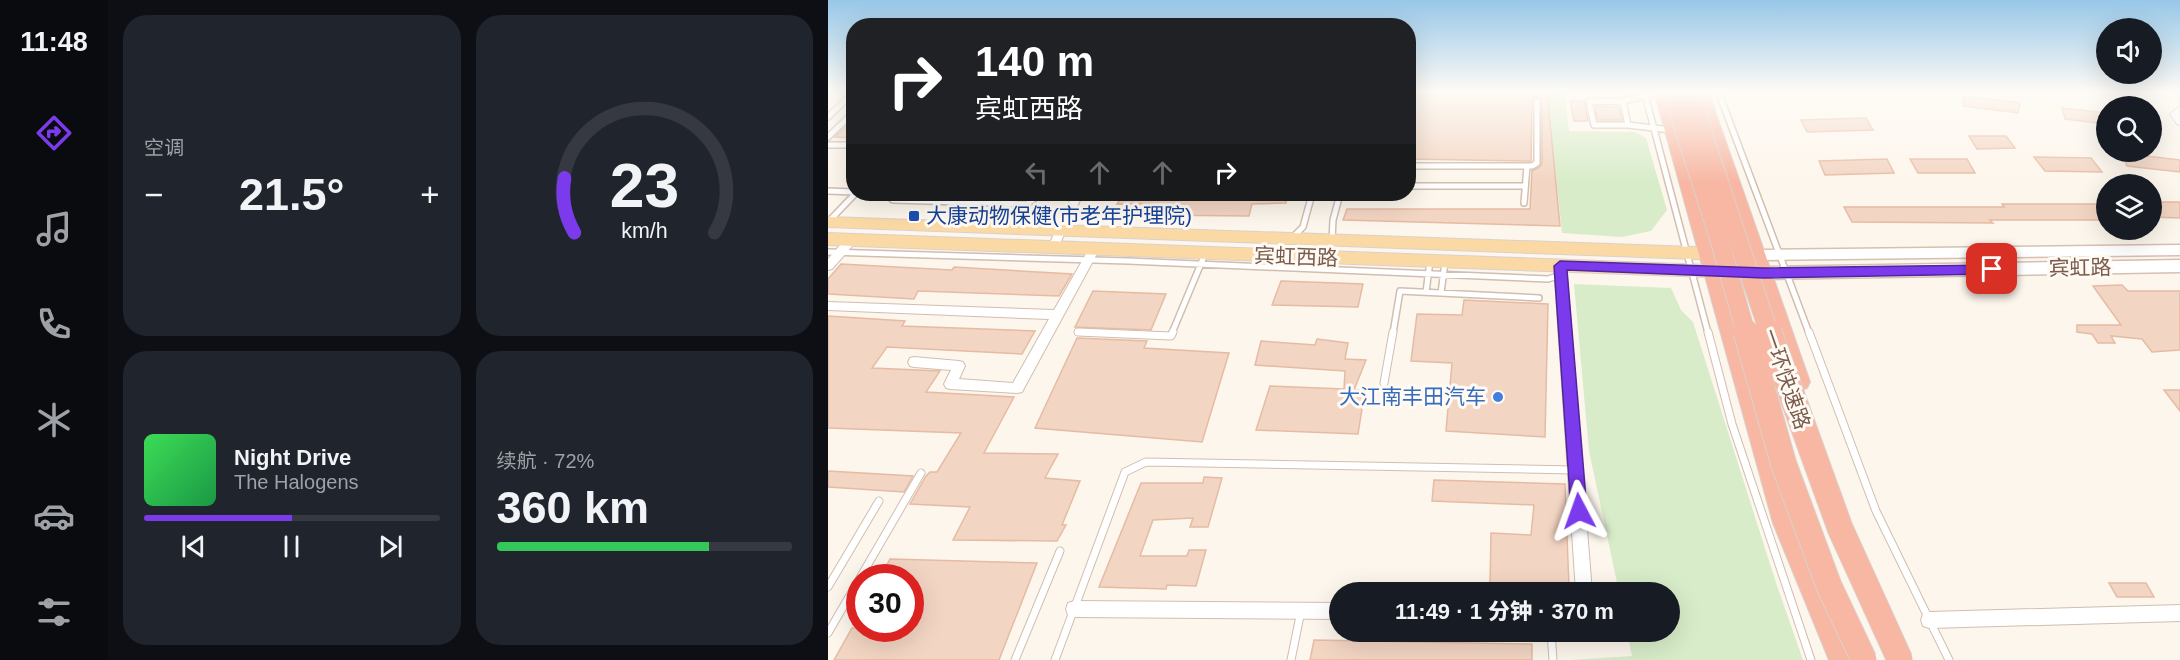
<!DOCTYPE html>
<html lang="zh">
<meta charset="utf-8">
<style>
body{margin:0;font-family:Helvetica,"Noto Sans SC",sans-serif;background:#20242c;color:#f1f3f6;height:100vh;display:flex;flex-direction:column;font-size:22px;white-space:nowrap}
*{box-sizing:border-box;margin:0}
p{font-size:20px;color:#9ea1a6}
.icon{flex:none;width:33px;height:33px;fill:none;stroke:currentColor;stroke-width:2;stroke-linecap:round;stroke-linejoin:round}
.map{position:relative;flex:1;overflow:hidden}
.panel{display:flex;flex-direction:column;gap:15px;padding:15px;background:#0d0f14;width:720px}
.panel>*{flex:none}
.banner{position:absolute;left:18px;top:18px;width:570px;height:183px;border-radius:24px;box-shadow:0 6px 24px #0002;background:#202124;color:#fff;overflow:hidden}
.fabs{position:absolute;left:1268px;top:18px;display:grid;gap:12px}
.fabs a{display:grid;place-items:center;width:66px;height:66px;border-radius:50%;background:#171b24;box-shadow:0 6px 24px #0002;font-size:30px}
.speed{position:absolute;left:18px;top:564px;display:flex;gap:12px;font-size:30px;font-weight:700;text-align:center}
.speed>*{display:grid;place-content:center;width:78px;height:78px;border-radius:50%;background:#171b24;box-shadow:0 6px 24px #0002;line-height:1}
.speed .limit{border:9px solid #d22;background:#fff;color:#111}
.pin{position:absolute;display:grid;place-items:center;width:51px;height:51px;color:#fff;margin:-26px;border-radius:12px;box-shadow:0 3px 9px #0006}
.me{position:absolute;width:66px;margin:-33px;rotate:356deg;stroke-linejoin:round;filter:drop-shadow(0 0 4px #0008)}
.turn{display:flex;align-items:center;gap:21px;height:126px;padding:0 30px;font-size:27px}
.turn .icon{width:78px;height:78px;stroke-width:2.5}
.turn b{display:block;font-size:42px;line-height:51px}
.lanes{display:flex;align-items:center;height:57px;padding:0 30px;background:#0003;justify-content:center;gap:30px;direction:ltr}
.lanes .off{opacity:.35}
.big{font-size:45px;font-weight:800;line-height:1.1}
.panel .widget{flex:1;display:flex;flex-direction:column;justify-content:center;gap:9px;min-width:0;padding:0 21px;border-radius:24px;background:#20242c}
.panel .dial{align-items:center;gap:0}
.dial svg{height:156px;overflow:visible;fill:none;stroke:#363941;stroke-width:7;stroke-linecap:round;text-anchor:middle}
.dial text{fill:#f1f3f6;stroke:none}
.song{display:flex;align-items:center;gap:18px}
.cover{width:72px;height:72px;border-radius:9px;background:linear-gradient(135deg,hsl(130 70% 55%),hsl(140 70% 35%))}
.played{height:6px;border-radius:3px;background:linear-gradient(90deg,#7c3aed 50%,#363941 50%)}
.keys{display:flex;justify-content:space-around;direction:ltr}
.heat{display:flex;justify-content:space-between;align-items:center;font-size:33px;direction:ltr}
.charge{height:9px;border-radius:4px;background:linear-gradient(90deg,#34c759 72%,#363941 0)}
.panel .tiles{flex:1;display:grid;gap:15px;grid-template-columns:repeat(2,1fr)}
.trip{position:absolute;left:501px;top:582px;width:351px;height:60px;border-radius:30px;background:#171b24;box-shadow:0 6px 24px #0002;font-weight:800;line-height:60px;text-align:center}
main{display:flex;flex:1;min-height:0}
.tab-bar{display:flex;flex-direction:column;width:108px;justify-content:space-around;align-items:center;background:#090b0e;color:#9ea1a6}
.tab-bar .icon{width:42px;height:42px}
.tab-bar .current{color:#7c3aed}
.tab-bar b{font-size:27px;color:#f1f3f6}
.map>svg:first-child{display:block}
.green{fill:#d8ecc9}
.building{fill:#f3d5c3;stroke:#e6bba3;stroke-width:1.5}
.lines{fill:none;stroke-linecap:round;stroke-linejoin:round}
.lane-far1-casing{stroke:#d1beb0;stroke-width:8}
.lane-casing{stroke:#d1beb0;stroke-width:9}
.street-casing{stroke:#d1beb0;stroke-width:2}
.secondary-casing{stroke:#d6c0b0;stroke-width:3}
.primary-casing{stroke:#dad1cd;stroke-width:2}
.highway-casing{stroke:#dad1cd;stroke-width:2}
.lane-far1{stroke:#fff;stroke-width:5}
.lane{stroke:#fff;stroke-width:7}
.street{fill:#fff;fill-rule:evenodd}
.secondary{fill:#fff;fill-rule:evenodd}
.primary{fill:#fbd9a5;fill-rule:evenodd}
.highway{fill:#f7b7a3;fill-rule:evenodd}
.highway-bridge-far1-casing{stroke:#dad1cd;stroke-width:20;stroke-linecap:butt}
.highway-bridge-casing{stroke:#dad1cd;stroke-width:27;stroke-linecap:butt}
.highway-bridge-far1{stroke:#f7b7a3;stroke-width:18}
.highway-bridge{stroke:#f7b7a3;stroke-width:25}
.route{fill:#7c3aed;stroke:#51269a;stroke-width:1.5}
.transit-dot{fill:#1a4fb4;stroke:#fffaf3;stroke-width:2}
.shop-dot{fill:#3f7fe0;stroke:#fffaf3;stroke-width:2}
.labels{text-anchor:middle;stroke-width:6;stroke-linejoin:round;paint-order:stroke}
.transit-label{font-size:21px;fill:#164399;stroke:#fffaf3;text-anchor:start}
.street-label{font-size:21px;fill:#7a5c4d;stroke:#fffaf3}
.shop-label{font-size:21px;fill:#366cbe;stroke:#fffaf3;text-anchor:end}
</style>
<main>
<nav class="tab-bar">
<b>11:48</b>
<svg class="icon current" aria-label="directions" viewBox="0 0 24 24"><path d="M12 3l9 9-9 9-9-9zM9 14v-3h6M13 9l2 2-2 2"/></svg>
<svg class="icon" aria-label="music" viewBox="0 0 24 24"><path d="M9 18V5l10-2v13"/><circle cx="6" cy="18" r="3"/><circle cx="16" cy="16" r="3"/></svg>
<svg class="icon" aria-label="phone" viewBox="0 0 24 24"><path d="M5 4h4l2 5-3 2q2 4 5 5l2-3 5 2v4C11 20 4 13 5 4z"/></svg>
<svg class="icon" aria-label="climate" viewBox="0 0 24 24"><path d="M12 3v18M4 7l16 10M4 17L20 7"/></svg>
<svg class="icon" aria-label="car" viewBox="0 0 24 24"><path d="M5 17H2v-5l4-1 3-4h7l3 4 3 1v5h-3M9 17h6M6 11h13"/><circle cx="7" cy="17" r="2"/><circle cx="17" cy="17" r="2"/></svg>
<svg class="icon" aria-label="filters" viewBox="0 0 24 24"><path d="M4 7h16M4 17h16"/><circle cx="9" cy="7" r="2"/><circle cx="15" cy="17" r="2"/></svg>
</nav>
<section class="panel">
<div class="tiles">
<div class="widget"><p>空调</p>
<div class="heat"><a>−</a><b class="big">21.5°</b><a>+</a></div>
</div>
<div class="widget dial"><svg viewBox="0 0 100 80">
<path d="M14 69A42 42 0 1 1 86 69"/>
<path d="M14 69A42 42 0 0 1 9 41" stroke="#7c3aed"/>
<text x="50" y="56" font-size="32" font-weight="700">23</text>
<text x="50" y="72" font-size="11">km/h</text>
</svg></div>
<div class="widget">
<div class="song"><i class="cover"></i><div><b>Night Drive</b><p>The Halogens</p></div></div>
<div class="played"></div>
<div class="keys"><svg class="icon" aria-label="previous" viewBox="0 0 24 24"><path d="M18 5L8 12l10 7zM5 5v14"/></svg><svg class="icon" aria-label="pause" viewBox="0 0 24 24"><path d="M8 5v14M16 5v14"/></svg><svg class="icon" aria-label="next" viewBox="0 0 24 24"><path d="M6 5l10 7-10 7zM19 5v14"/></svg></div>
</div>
<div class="widget"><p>续航 · 72%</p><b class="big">360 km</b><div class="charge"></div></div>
</div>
</section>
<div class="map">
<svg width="1352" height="660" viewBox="0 0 1352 660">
<rect width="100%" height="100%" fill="#fdf6ec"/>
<!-- green -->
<path class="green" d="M 719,91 L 736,91 L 741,131 L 807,132 L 818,138 L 839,210 L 823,231 L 794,237 L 734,233 Z
M 746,284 L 843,288 L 853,310 L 865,322 L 949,586 L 975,660 L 742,660 L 804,656 L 799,632 L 842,632 L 842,592 L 791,592 L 761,451 Z"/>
<!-- building -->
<path class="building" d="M 580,91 L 719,91 L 732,226 L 515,220 L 519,209 L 702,209 L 704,171 L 712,167 L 714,163 L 714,102 L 712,98 L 707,98 L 704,101 L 703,161 L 580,159 Z
M 1135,96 L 1192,103 L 1190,113 L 1136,106 Z
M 742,101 L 756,101 L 760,121 L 746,121 Z
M 767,107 L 791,107 L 794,120 L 770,120 Z
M 1234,108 L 1278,113 L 1278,124 L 1237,119 Z
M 1038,118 L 1045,130 L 979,132 L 973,120 Z
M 26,119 L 26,138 L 7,137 Z
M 1141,136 L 1178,136 L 1187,148 L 1149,149 Z
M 1294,153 L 1352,160 L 1352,172 L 1299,166 Z
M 1206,157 L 1263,158 L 1274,172 L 1217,171 Z
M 1059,159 L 1066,173 L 997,175 L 991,161 Z
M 1082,159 L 1139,159 L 1147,173 L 1090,173 Z
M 295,194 L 458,194 L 458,203 L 424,204 L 421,216 L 324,215 L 328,204 L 289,204 Z
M 1323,202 L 1352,202 L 1352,218 L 1323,217 Z
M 1174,204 L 1278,204 L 1278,220 L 1162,220 L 1165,223 L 1024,222 L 1016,207 L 1176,207 Z
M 13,264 L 124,270 L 126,267 L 244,274 L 231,296 L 90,291 L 86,299 L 0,294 L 0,279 Z
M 453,281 L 535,284 L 530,307 L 444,305 Z
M 1294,285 L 1300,291 L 1352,291 L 1352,350 L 1324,352 L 1314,339 L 1283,336 L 1287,343 L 1270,343 L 1264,334 L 1249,332 L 1249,325 L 1293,325 L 1265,286 Z
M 265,291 L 338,294 L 323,330 L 247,327 Z
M 636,300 L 720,304 L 717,437 L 618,431 L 624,363 L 583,361 L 589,314 L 634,315 Z
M 0,316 L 77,321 L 74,326 L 207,331 L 194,354 L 59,347 L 44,368 L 112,371 L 98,392 L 186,397 L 156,453 L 230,454 L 217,478 L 252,481 L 234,525 L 238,525 L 229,541 L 125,540 L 142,507 L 82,504 L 98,476 L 102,472 L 109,472 L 133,433 L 0,428 Z
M 249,338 L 319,341 L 316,348 L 401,353 L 374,442 L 207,428 Z
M 489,339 L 520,343 L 517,359 L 538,360 L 526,390 L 537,390 L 530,434 L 428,430 L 442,386 L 516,389 L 517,371 L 427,365 L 433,341 L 487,345 Z
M 1336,390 L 1352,390 L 1352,411 Z
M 0,471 L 85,476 L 76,492 L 0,487 Z
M 376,477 L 394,478 L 380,527 L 362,527 L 365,518 L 325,520 L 312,556 L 359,556 L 361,550 L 378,550 L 368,586 L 339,585 L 338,589 L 271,587 L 313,483 L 375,483 Z
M 606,480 L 737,484 L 741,587 L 662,585 L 663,533 L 703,535 L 706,505 L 604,501 Z
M 62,559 L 209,563 L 171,660 L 6,660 L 24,628 L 82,628 L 82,578 L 52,578 Z
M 1281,583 L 1318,583 L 1326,597 L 1289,597 Z
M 486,640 L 704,644 L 704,660 L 482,660 Z"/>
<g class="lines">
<defs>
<path id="lane-far1" d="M 816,91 L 880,333
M 890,91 L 981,333
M 834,92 L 795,101 L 800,125 L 843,130
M 795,101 L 761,102 L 766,125 L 800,125
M 0,117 L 26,92
M 0,137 L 26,112
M 0,145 L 26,145
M 580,166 L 704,166 L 709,163 L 709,102
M 580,186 L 697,186
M 0,191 L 26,192
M 57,194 L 65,200 L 199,204 L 212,194
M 696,203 L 699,166
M 1,221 L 27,194
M 464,238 L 475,227 L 484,194
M 504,240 L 505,220 L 512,194
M 0,252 L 300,261 L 720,279 L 733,275
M 598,292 L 602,261
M 613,293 L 617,262
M 250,332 L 278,333
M 344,333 L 377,254
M 565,333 L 572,291 L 711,298"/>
<path id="lane" d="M 250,332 L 343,336 L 345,332
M 880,332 L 904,424 L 983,660
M 981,332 L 1048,511 L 1121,660
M 556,383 L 565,332
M 32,578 L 93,473
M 0,587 L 51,501
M 723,632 L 725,660
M 0,633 L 32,578
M 187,660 L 232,551
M 227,660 L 297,472 L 318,462 L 747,470
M 463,660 L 473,611"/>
<path id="street" d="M 1352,106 L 1352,125 L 1349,124 L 1342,114 Z
M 245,194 L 255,194 L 228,252 L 220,252 L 219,249 Z
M 23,236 L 28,240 L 27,243 L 4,269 L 0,270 L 0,259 L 19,237 Z
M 266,246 L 271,250 L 194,392 L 189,393 L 122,389 L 118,388 L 116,384 L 123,370 L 86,367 L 82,366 L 80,362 L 82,358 L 86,357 L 131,361 L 135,362 L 137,366 L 131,379 L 185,383 L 221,319 L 0,310 L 0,302 L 226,310 L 262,247 Z
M 732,261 L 738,265 L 764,592 L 748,592 L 726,265 Z
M 246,601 L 512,603 L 512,619 L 246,617 L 240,615 L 238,609 L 240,603 Z
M 1352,605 L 1352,621 L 1101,628 L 1095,626 L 1093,620 L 1095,614 L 1101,612 Z"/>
<path id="secondary" d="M 1352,245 L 1352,255 L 930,260 L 925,259 L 922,255 L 925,251 L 930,250 Z
M 1352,260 L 1352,272 L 936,279 L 931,277 L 928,273 L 931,269 L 936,267 Z"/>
<path id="primary" d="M 0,217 L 895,248 L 901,250 L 903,254 L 901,258 L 895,260 L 0,227 Z
M 0,233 L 936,267 L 942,269 L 944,273 L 942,277 L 936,279 L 0,245 Z"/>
<path id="highway" d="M 826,91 L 842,91 L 971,523 L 1029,660 L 1001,660 L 945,523 Z
M 864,91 L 880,91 L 982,382 L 979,388 L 971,391 L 963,388 L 960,382 Z"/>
</defs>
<!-- lane-far1 casing -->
<use href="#lane-far1" class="lane-far1-casing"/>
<!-- lane casing -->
<use href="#lane" class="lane-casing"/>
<!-- street casing -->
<use href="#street" class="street-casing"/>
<!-- secondary casing -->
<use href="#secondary" class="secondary-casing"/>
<!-- primary casing -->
<use href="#primary" class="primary-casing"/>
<!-- highway casing -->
<use href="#highway" class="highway-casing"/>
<!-- lane-far1 -->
<use href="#lane-far1" class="lane-far1"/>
<!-- lane -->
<use href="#lane" class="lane"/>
<!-- street -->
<use href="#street" class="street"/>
<!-- secondary -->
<use href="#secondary" class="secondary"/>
<!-- primary -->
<use href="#primary" class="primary"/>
<!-- highway -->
<use href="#highway" class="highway"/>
<defs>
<path id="highway-bridge-far1" d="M 844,91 L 890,235 L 918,333
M 861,91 L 941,333"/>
<path id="highway-bridge" d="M 918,332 L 956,465 L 1001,586 L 1036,660
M 941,332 L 1012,528 L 1072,660"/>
</defs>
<!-- highway-bridge-far1 casing -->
<use href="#highway-bridge-far1" class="highway-bridge-far1-casing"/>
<!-- highway-bridge casing -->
<use href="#highway-bridge" class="highway-bridge-casing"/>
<!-- highway-bridge-far1 -->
<use href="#highway-bridge-far1" class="highway-bridge-far1"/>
<!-- highway-bridge -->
<use href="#highway-bridge" class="highway-bridge"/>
</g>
<!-- sky -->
<linearGradient id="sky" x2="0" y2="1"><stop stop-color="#97c7e8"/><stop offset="0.5" stop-color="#fefbf6"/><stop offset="1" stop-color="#fefbf6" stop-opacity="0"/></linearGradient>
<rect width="1352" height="183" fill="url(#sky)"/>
<!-- route -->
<path class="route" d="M 732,261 L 936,268 L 1164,265 L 1171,269 L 1164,274 L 936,278 L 739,270 L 759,511 L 757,517 L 751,519 L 745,517 L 743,511 L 726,266 Z"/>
<!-- markers -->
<rect class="transit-dot" x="80" y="210" width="12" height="12" rx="3"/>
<circle class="shop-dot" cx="670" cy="397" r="6"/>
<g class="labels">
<!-- transit labels -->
<g class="transit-label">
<text x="98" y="223">大康动物保健(市老年护理院)</text>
</g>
<!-- street labels -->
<g class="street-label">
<text transform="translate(468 257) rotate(2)" y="7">宾虹西路</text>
<text transform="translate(1252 268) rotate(-1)" y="7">宾虹路</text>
<text transform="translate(958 379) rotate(71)" y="7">一环快速路</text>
</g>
<!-- shop labels -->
<g class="shop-label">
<text x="658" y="404">大江南丰田汽车</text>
</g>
</g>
</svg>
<div class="fabs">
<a><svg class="icon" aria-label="sound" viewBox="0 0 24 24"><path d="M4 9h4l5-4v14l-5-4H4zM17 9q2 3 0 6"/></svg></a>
<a><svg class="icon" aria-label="search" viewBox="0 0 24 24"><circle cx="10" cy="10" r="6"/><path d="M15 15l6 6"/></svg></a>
<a><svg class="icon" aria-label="layers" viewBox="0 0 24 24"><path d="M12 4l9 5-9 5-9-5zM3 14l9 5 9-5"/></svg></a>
</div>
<div class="speed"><div class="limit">30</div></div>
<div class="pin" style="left:1164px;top:269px;background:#d93025"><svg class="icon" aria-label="arrive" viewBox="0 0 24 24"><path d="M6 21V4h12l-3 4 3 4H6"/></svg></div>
<svg class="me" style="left:751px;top:511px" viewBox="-20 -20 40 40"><path d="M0-17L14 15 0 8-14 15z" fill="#7c3aed" stroke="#fff" stroke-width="4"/></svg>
<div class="trip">11:49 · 1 分钟 · 370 m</div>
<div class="banner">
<div class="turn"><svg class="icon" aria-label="right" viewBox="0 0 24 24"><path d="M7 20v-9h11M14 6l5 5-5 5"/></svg><div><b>140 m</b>宾虹西路</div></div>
<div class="lanes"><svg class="icon off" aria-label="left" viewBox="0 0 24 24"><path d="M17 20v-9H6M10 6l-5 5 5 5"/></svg><svg class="icon off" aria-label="ahead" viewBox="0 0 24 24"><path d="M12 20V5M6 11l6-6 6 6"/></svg><svg class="icon off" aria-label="ahead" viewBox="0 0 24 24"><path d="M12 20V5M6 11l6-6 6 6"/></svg><svg class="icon" aria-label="right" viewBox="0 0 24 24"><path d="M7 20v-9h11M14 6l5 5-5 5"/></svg></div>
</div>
</div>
</main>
